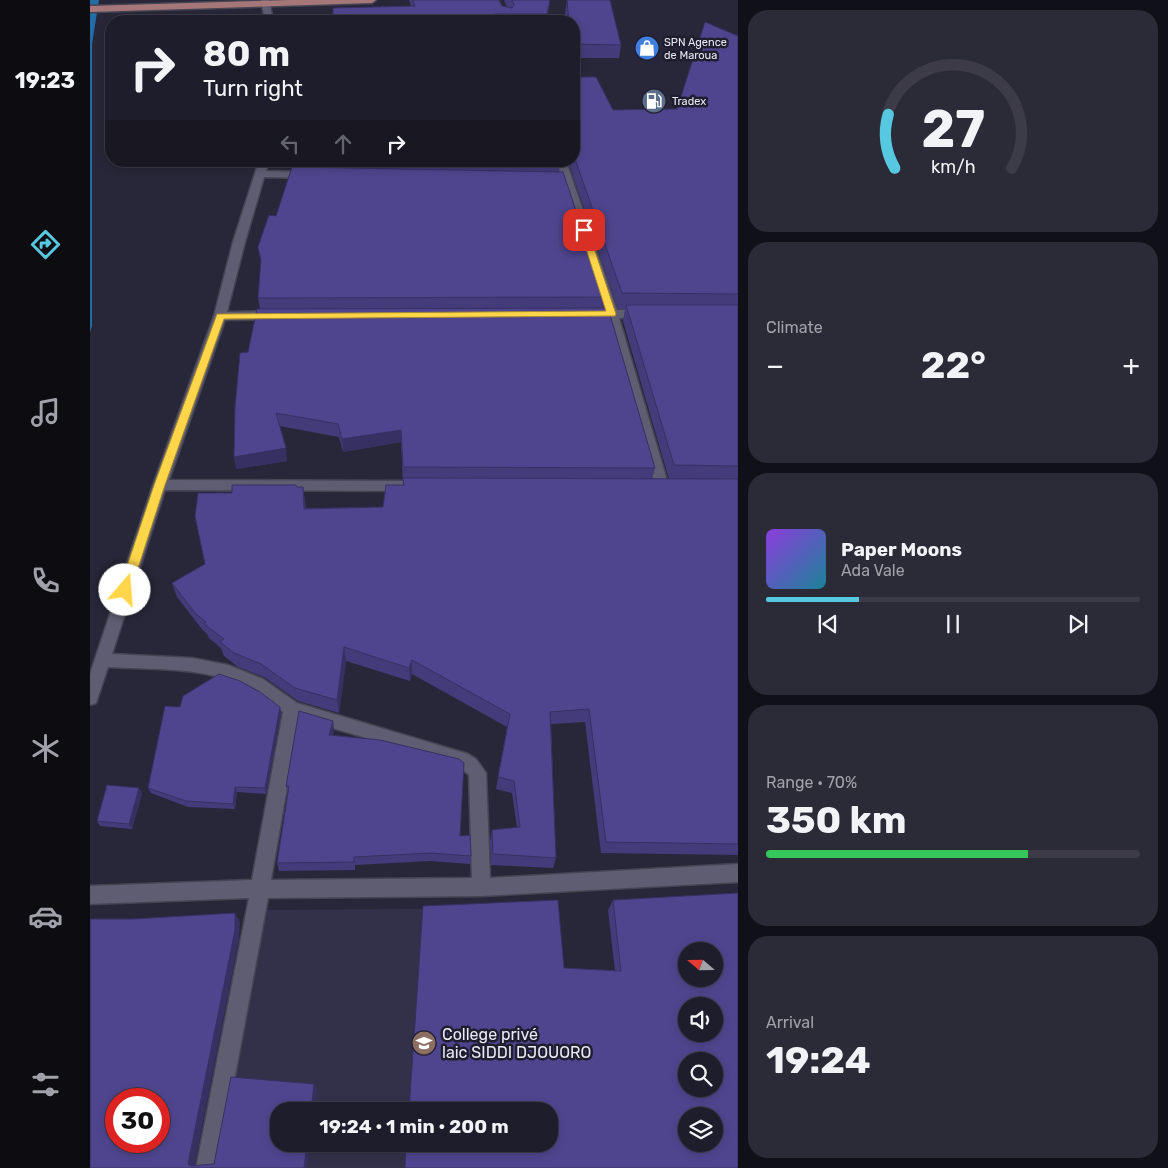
<!DOCTYPE html>
<meta charset="utf-8">
<style>
body{margin:0;font-family:Rubik,sans-serif;background:#2b2a37;color:#f1f3f6;height:100vh;display:flex;flex-direction:column;font-size:19px;white-space:nowrap}
*{box-sizing:border-box;margin:0}
p{font-size:16px;color:#a1a2a9}
.icon{flex:none;width:28px;height:28px;fill:none;stroke:currentColor;stroke-width:2;stroke-linecap:round;stroke-linejoin:round}
.map{position:relative;flex:1;overflow:hidden}
.details{display:flex;flex-direction:column;gap:10px;padding:10px;background:#101018;width:430px}
.details>*{flex:none}
.top-card{position:absolute;left:15px;top:15px;width:475px;height:152px;border-radius:20px;box-shadow:0 2px 8px #0003,0 0 0 1px #3c3b47;background:#1e1d2b;color:#f1f3f6;overflow:hidden}
.needle{width:32px;rotate:290deg}
.tools{position:absolute;left:588px;top:942px;display:grid;gap:10px}
.tools a{display:grid;place-items:center;width:45px;height:45px;border-radius:50%;background:#1e1d2b;box-shadow:0 2px 8px #0003,0 0 0 1px #3c3b47;font-size:25px}
.speed{position:absolute;left:15px;top:1088px;display:flex;gap:10px;font-size:25px;font-weight:700;text-align:center}
.speed>*{display:grid;place-content:center;width:65px;height:65px;border-radius:50%;background:#1e1d2b;box-shadow:0 2px 8px #0003,0 0 0 1px #3c3b47;line-height:1}
.speed .limit{border:8px solid #d22;background:#fff;color:#111}
.pin{position:absolute;display:grid;place-items:center;width:42px;height:42px;color:#fff;margin:-21px;border-radius:10px;box-shadow:0 2px 8px #0006}
.me{position:absolute;width:55px;margin:-28px;rotate:18deg;stroke-linejoin:round;filter:drop-shadow(0 0 4px #0008)}
.turn{display:flex;align-items:center;gap:18px;height:105px;padding:0 15px;font-size:22px}
.turn .icon{width:65px;height:65px;stroke-width:2.5}
.turn b{display:block;font-size:35px;line-height:42px}
.lanes{display:flex;align-items:center;height:48px;padding:0 15px;background:#0003;justify-content:center;gap:25px;direction:ltr}
.lanes .off{opacity:.35}
.big{font-size:38px;font-weight:700;line-height:1.1}
.details .tile{flex:1;display:flex;flex-direction:column;justify-content:center;gap:8px;min-width:0;padding:0 18px;border-radius:20px;background:#2b2a37}
.details .dial{align-items:center;gap:0}
.dial svg{height:130px;overflow:visible;fill:none;stroke:#3c3b47;stroke-width:7;stroke-linecap:round;text-anchor:middle}
.dial text{fill:#f1f3f6;stroke:none}
.song{display:flex;align-items:center;gap:15px}
.cover{width:60px;height:60px;border-radius:8px;background:linear-gradient(135deg,hsl(270 70% 55%),hsl(190 70% 35%))}
.played{height:5px;border-radius:2px;background:linear-gradient(90deg,#56c9e1 25%,#3c3b47 25%)}
.keys{display:flex;justify-content:space-around;direction:ltr}
.heat{display:flex;justify-content:space-between;align-items:center;font-size:28px;direction:ltr}
.charge{height:8px;border-radius:4px;background:linear-gradient(90deg,#34c759 70%,#3c3b47 0)}
.trip{position:absolute;left:180px;top:1102px;width:288px;height:50px;border-radius:20px;background:#1e1d2b;box-shadow:0 2px 8px #0003,0 0 0 1px #3c3b47;font-weight:700;line-height:50px;text-align:center}
main{display:flex;flex:1;min-height:0}
.tab-bar{display:flex;flex-direction:column;width:90px;justify-content:space-around;align-items:center;background:#0c0c11;color:#a1a2a9}
.tab-bar .icon{width:35px;height:35px}
.tab-bar .on{color:#56c9e1}
.tab-bar b{font-size:22px;color:#f1f3f6}
.map>svg:first-child{display:block}
.built{fill:#323149;fill-rule:evenodd}
.water{fill:#236ca6}
.lines{fill:none;stroke-linecap:round;stroke-linejoin:round}
.street-casing{stroke:#454453;stroke-width:3}
.primary-casing{stroke:#454453;stroke-width:3}
.street{fill:#5e5d72;fill-rule:evenodd}
.primary{fill:#a67779;fill-rule:evenodd}
.wall{fill:#443b7a}
.shaded-wall{fill:#373063}
.building{fill:#4f458e;stroke:#373063;fill-rule:evenodd}
.route{fill:#ffd54a;stroke:#a68a30}
.labels{text-anchor:middle;stroke-width:5;stroke-linejoin:round;paint-order:stroke}
.far-poi-label{font-size:11px;fill:#eaeaf6;stroke:#1f1e2f;text-anchor:start}
.near-poi-label{font-size:16px;fill:#eaeaf6;stroke:#1f1e2f;text-anchor:start}
</style>
<main>
<nav class="tab-bar">
<b>19:23</b>
<svg class="icon on" aria-label="directions" viewBox="0 0 24 24"><path d="M12 3l9 9-9 9-9-9zM9 14v-3h6M13 9l2 2-2 2"/></svg>
<svg class="icon" aria-label="music" viewBox="0 0 24 24"><path d="M9 18V5l10-2v13"/><circle cx="6" cy="18" r="3"/><circle cx="16" cy="16" r="3"/></svg>
<svg class="icon" aria-label="phone" viewBox="0 0 24 24"><path d="M5 4h4l2 5-3 2q2 4 5 5l2-3 5 2v4C11 20 4 13 5 4z"/></svg>
<svg class="icon" aria-label="climate" viewBox="0 0 24 24"><path d="M12 3v18M4 7l16 10M4 17L20 7"/></svg>
<svg class="icon" aria-label="car" viewBox="0 0 24 24"><path d="M5 17H2v-5l4-1 3-4h7l3 4 3 1v5h-3M9 17h6M6 11h13"/><circle cx="7" cy="17" r="2"/><circle cx="17" cy="17" r="2"/></svg>
<svg class="icon" aria-label="filters" viewBox="0 0 24 24"><path d="M4 7h16M4 17h16"/><circle cx="9" cy="7" r="2"/><circle cx="15" cy="17" r="2"/></svg>
</nav>
<div class="map">
<svg width="648" height="1168" viewBox="0 0 648 1168">
<rect width="100%" height="100%" fill="#282739"/>
<!-- built -->
<path class="built" d="M 464,908 L 470,1168 L 123,1168 L 173,910 ZM 189,1111 L 459,1111 L 459,1144 L 189,1144 Z"/>
<!-- water -->
<path class="water" d="M 0,0 L 9,0 L 2,44 L 2,326 L 0,332 Z"/>
<g class="lines">
<defs>
<path id="street" d="M 171,0 L 179,0 L 183,21 L 175,21 Z
M 169,161 L 179,161 L 176,171 L 219,172 L 224,175 L 219,178 L 174,177 L 155,242 L 137,312 L 187,311 L 193,315 L 187,319 L 135,320 L 79,480 L 316,481 L 321,482 L 323,486 L 321,490 L 316,491 L 75,490 L 22,654 L 102,658 L 138,665 L 173,679 L 207,703 L 378,754 L 386,759 L 396,773 L 400,878 L 648,864 L 648,882 L 391,896 L 178,898 L 128,1168 L 106,1168 L 159,898 L 0,904 L 0,886 L 162,880 L 193,712 C 138,664 86,671 18,667 L 6,703 L 0,705 L 0,674 L 63,485 L 124,316 L 143,242 ZM 209,718 L 367,765 L 379,775 L 382,878 L 181,880 Z
M 466,161 L 476,161 L 527,310 L 554,310 L 560,314 L 554,318 L 529,318 L 579,487 L 577,491 L 572,492 L 567,491 L 565,487 L 517,318 L 500,318 L 494,314 L 500,310 L 515,310 Z"/>
<path id="primary" d="M 200,0 L 286,0 L 282,3 L 0,12 L 0,6 Z"/>
</defs>
<!-- street casing -->
<use href="#street" class="street-casing"/>
<!-- primary casing -->
<use href="#primary" class="primary-casing"/>
<!-- street -->
<use href="#street" class="street"/>
<!-- primary -->
<use href="#primary" class="primary"/>
</g>
<!-- wall -->
<path class="wall" d="M 319,0 L 409,0 L 412,6 L 417,7 L 414,0 L 460,0 L 457,21 L 243,21 L 321,6 Z
M 477,0 L 531,45 L 529,58 L 484,58 L 484,21 L 476,21 L 475,14 Z
M 648,36 L 648,855 L 511,853 L 495,722 L 461,724 L 466,858 L 463,868 L 401,865 L 400,841 L 402,830 L 427,828 L 422,793 L 406,789 L 417,727 L 322,674 L 320,681 L 256,661 L 249,713 L 208,701 L 174,677 L 148,667 L 134,656 L 131,648 L 119,638 L 117,634 L 111,628 L 87,597 L 82,583 L 115,564 L 142,493 L 213,487 L 216,508 L 293,507 L 313,485 L 311,442 L 253,452 L 249,437 L 189,426 L 197,461 L 146,469 L 158,352 L 170,309 L 168,298 L 171,264 L 168,247 L 186,216 L 207,167 L 206,161 L 470,161 L 469,172 L 515,297 L 513,308 L 565,468 L 562,479 L 579,479 L 533,321 L 535,309 L 528,309 L 478,161 L 484,161 L 484,77 L 523,110 L 587,109 Z
M 90,707 L 190,707 L 191,713 L 176,794 L 147,792 L 145,809 L 98,807 L 61,793 L 58,788 Z
M 244,730 L 243,736 L 370,836 L 381,856 L 380,864 L 340,861 L 265,865 L 265,870 L 189,871 L 187,863 L 198,795 L 196,786 Z
M 49,788 L 52,794 L 42,829 L 10,826 L 7,821 Z
M 523,900 L 648,1168 L 474,968 L 525,971 L 518,910 Z"/>
<!-- shaded-wall -->
<path class="shaded-wall" d="M 311,430 L 311,442 L 253,452 L 252,439 Z
M 196,448 L 197,461 L 146,469 L 144,457 Z
M 213,487 L 215,502 L 216,524 L 214,509 Z
M 254,647 L 256,661 L 249,713 L 247,700 Z
M 322,660 L 322,674 L 320,681 L 319,668 Z
M 190,707 L 191,713 L 176,794 L 175,788 Z
M 243,721 L 244,730 L 241,744 L 239,735 Z
M 145,787 L 147,792 L 145,809 L 143,804 Z
M 49,788 L 52,794 L 42,829 L 39,824 Z
M 145,913 L 150,922 L 149,939 L 104,1168 L 100,1166 L 98,1164 Z
M 224,1084 L 227,1090 L 224,1111 L 221,1111 Z
M 217,1144 L 220,1144 L 217,1168 L 214,1168 Z"/>
<!-- building -->
<path class="building" d="M 323,0 L 409,0 L 412,6 L 422,8 L 424,5 L 422,0 L 460,0 L 457,14 L 405,14 L 406,21 L 243,21 L 243,8 L 325,6 Z
M 477,0 L 520,0 L 531,45 L 484,44 L 484,21 L 479,21 Z
M 615,22 L 648,36 L 648,294 L 532,293 L 484,156 L 484,77 L 506,77 L 523,110 L 587,109 Z
M 202,167 L 473,172 L 515,297 L 168,298 L 171,260 L 168,247 L 179,215 L 186,216 Z
M 536,305 L 648,305 L 648,466 L 584,465 Z
M 518,308 L 565,468 L 313,467 L 311,430 L 252,439 L 248,424 L 186,413 L 196,448 L 144,457 L 145,407 L 150,353 L 158,352 L 167,309 Z
M 313,478 L 648,479 L 648,844 L 516,842 L 499,709 L 460,712 L 466,858 L 403,854 L 402,830 L 430,827 L 424,781 L 408,777 L 420,714 L 322,660 L 319,668 L 254,647 L 247,700 L 205,688 L 171,664 L 144,653 L 130,642 L 134,639 L 114,624 L 116,622 L 106,614 L 82,583 L 115,564 L 105,516 L 108,493 L 142,493 L 142,485 L 206,485 L 207,487 L 213,487 L 214,509 L 293,507 L 296,485 L 314,485 Z
M 129,674 L 150,681 L 170,692 L 190,707 L 175,788 L 145,787 L 143,804 L 96,801 L 58,788 L 75,706 L 90,707 L 93,696 Z
M 209,711 L 243,721 L 239,735 L 290,740 L 369,759 L 374,763 L 370,836 L 380,835 L 381,856 L 341,853 L 264,857 L 264,862 L 187,863 L 199,786 L 196,786 Z
M 17,785 L 49,788 L 39,824 L 7,821 Z
M 648,893 L 648,1168 L 315,1168 L 316,1144 L 459,1144 L 459,1111 L 319,1111 L 333,906 L 468,900 L 474,968 L 531,971 L 523,900 ZM 596,951 L 624,951 L 624,979 L 596,979 ZM 596,1006 L 624,1006 L 624,1034 L 596,1034 ZM 596,1061 L 624,1061 L 624,1089 L 596,1089 ZM 596,1116 L 624,1116 L 624,1144 L 596,1144 Z
M 145,913 L 145,930 L 98,1164 L 100,1166 L 124,1164 L 141,1077 L 224,1084 L 221,1111 L 189,1111 L 189,1144 L 217,1144 L 214,1168 L 0,1168 L 0,919 L 43,919 ZM 26,1099 L 69,1099 L 69,1141 L 26,1141 Z"/>
<!-- route -->
<path class="route" d="M 494,228 L 498,230 L 526,314 L 525,316 L 134,319 L 75,485 L 41,590 L 35,595 L 31,593 L 29,590 L 64,485 L 127,314 L 516,311 L 490,230 Z"/>
<!-- icons -->
<defs>
<symbol id="shop-disc" viewBox="-11 -11 22 22"><circle r="9.5" fill="#3f7fe0" stroke="#1f1e2f"/><path d="M-5-2.5h2.3a2.7 3.5 0 0 1 5.4 0H5L5.5 6h-11ZM-1.5-2.5h3a1.5 2.3 0 0 0-3 0Z" fill="#fff"/></symbol>
<symbol id="fuel-disc" viewBox="-11 -11 22 22"><circle r="9.5" fill="#5c6f8a" stroke="#1f1e2f"/><path d="M-5.5-6h7V0h2V4h1.3V-2.5L3-4.5l.8-.8L6-3V5H2.5V1h-1V6h-7ZM-4.2-4.7v3.2H.2V-4.7Z" fill="#fff"/></symbol>
<symbol id="school-disc" viewBox="-11 -11 22 22"><circle r="9.5" fill="#8d6e63" stroke="#1f1e2f"/><path d="M0-5L7-2L0 1L-7-2ZM-4 1L0 2.5L4 1V4Q0 6-4 4Z" fill="#fff"/></symbol>
</defs>
<g fill-rule="evenodd">
<use href="#shop-disc" x="543" y="34" width="28" height="28"/>
<use href="#fuel-disc" x="550" y="87" width="28" height="28"/>
<use href="#school-disc" x="320" y="1029" width="28" height="28"/>
</g>
<g class="labels">
<!-- far-poi labels -->
<g class="far-poi-label">
<text x="574" y="46">SPN Agence<tspan x="574" dy="13">de Maroua</tspan></text>
<text x="582" y="105">Tradex</text>
</g>
<!-- near-poi labels -->
<g class="near-poi-label">
<text x="352" y="1040">College privé<tspan x="352" dy="18">laic SIDDI DJOUORO</tspan></text>
</g>
</g>
</svg>
<div class="tools">
<a><svg class="needle" viewBox="-14 -14 28 28"><path d="M0-13l5 13h-10z" fill="#e53935"/><path d="M0 13l5-13h-10z" fill="#a1a2a9"/></svg></a>
<a><svg class="icon" aria-label="sound" viewBox="0 0 24 24"><path d="M4 9h4l5-4v14l-5-4H4zM17 9q2 3 0 6"/></svg></a>
<a><svg class="icon" aria-label="search" viewBox="0 0 24 24"><circle cx="10" cy="10" r="6"/><path d="M15 15l6 6"/></svg></a>
<a><svg class="icon" aria-label="layers" viewBox="0 0 24 24"><path d="M12 4l9 5-9 5-9-5zM3 14l9 5 9-5"/></svg></a>
</div>
<div class="speed"><div class="limit">30</div></div>
<div class="pin" style="left:494px;top:230px;background:#d93025"><svg class="icon" aria-label="arrive" viewBox="0 0 24 24"><path d="M6 21V4h12l-3 4 3 4H6"/></svg></div>
<svg class="me" style="left:35px;top:590px" viewBox="-20 -20 40 40"><circle r="19" fill="#fff"/><path d="M0-13L10 11 0 6-10 11z" fill="#ffd54a"/></svg>
<div class="trip">19:24 · 1 min · 200 m</div>
<div class="top-card">
<div class="turn"><svg class="icon" aria-label="right" viewBox="0 0 24 24"><path d="M7 20v-9h11M14 6l5 5-5 5"/></svg><div><b>80 m</b>Turn right</div></div>
<div class="lanes"><svg class="icon off" aria-label="left" viewBox="0 0 24 24"><path d="M17 20v-9H6M10 6l-5 5 5 5"/></svg><svg class="icon off" aria-label="ahead" viewBox="0 0 24 24"><path d="M12 20V5M6 11l6-6 6 6"/></svg><svg class="icon" aria-label="right" viewBox="0 0 24 24"><path d="M7 20v-9h11M14 6l5 5-5 5"/></svg></div>
</div>
</div>
<section class="details">
<div class="tile dial"><svg viewBox="0 0 100 80">
<path d="M14 69A42 42 0 1 1 86 69"/>
<path d="M14 69A42 42 0 0 1 10 36" stroke="#56c9e1"/>
<text x="50" y="56" font-size="32" font-weight="700">27</text>
<text x="50" y="72" font-size="11">km/h</text>
</svg></div>
<div class="tile"><p>Climate</p>
<div class="heat"><a>−</a><b class="big">22°</b><a>+</a></div>
</div>
<div class="tile">
<div class="song"><i class="cover"></i><div><b>Paper Moons</b><p>Ada Vale</p></div></div>
<div class="played"></div>
<div class="keys"><svg class="icon" aria-label="previous" viewBox="0 0 24 24"><path d="M18 5L8 12l10 7zM5 5v14"/></svg><svg class="icon" aria-label="pause" viewBox="0 0 24 24"><path d="M8 5v14M16 5v14"/></svg><svg class="icon" aria-label="next" viewBox="0 0 24 24"><path d="M6 5l10 7-10 7zM19 5v14"/></svg></div>
</div>
<div class="tile"><p>Range · 70%</p><b class="big">350 km</b><div class="charge"></div></div>
<div class="tile"><p>Arrival</p><b class="big">19:24</b></div>
</section>
</main>
